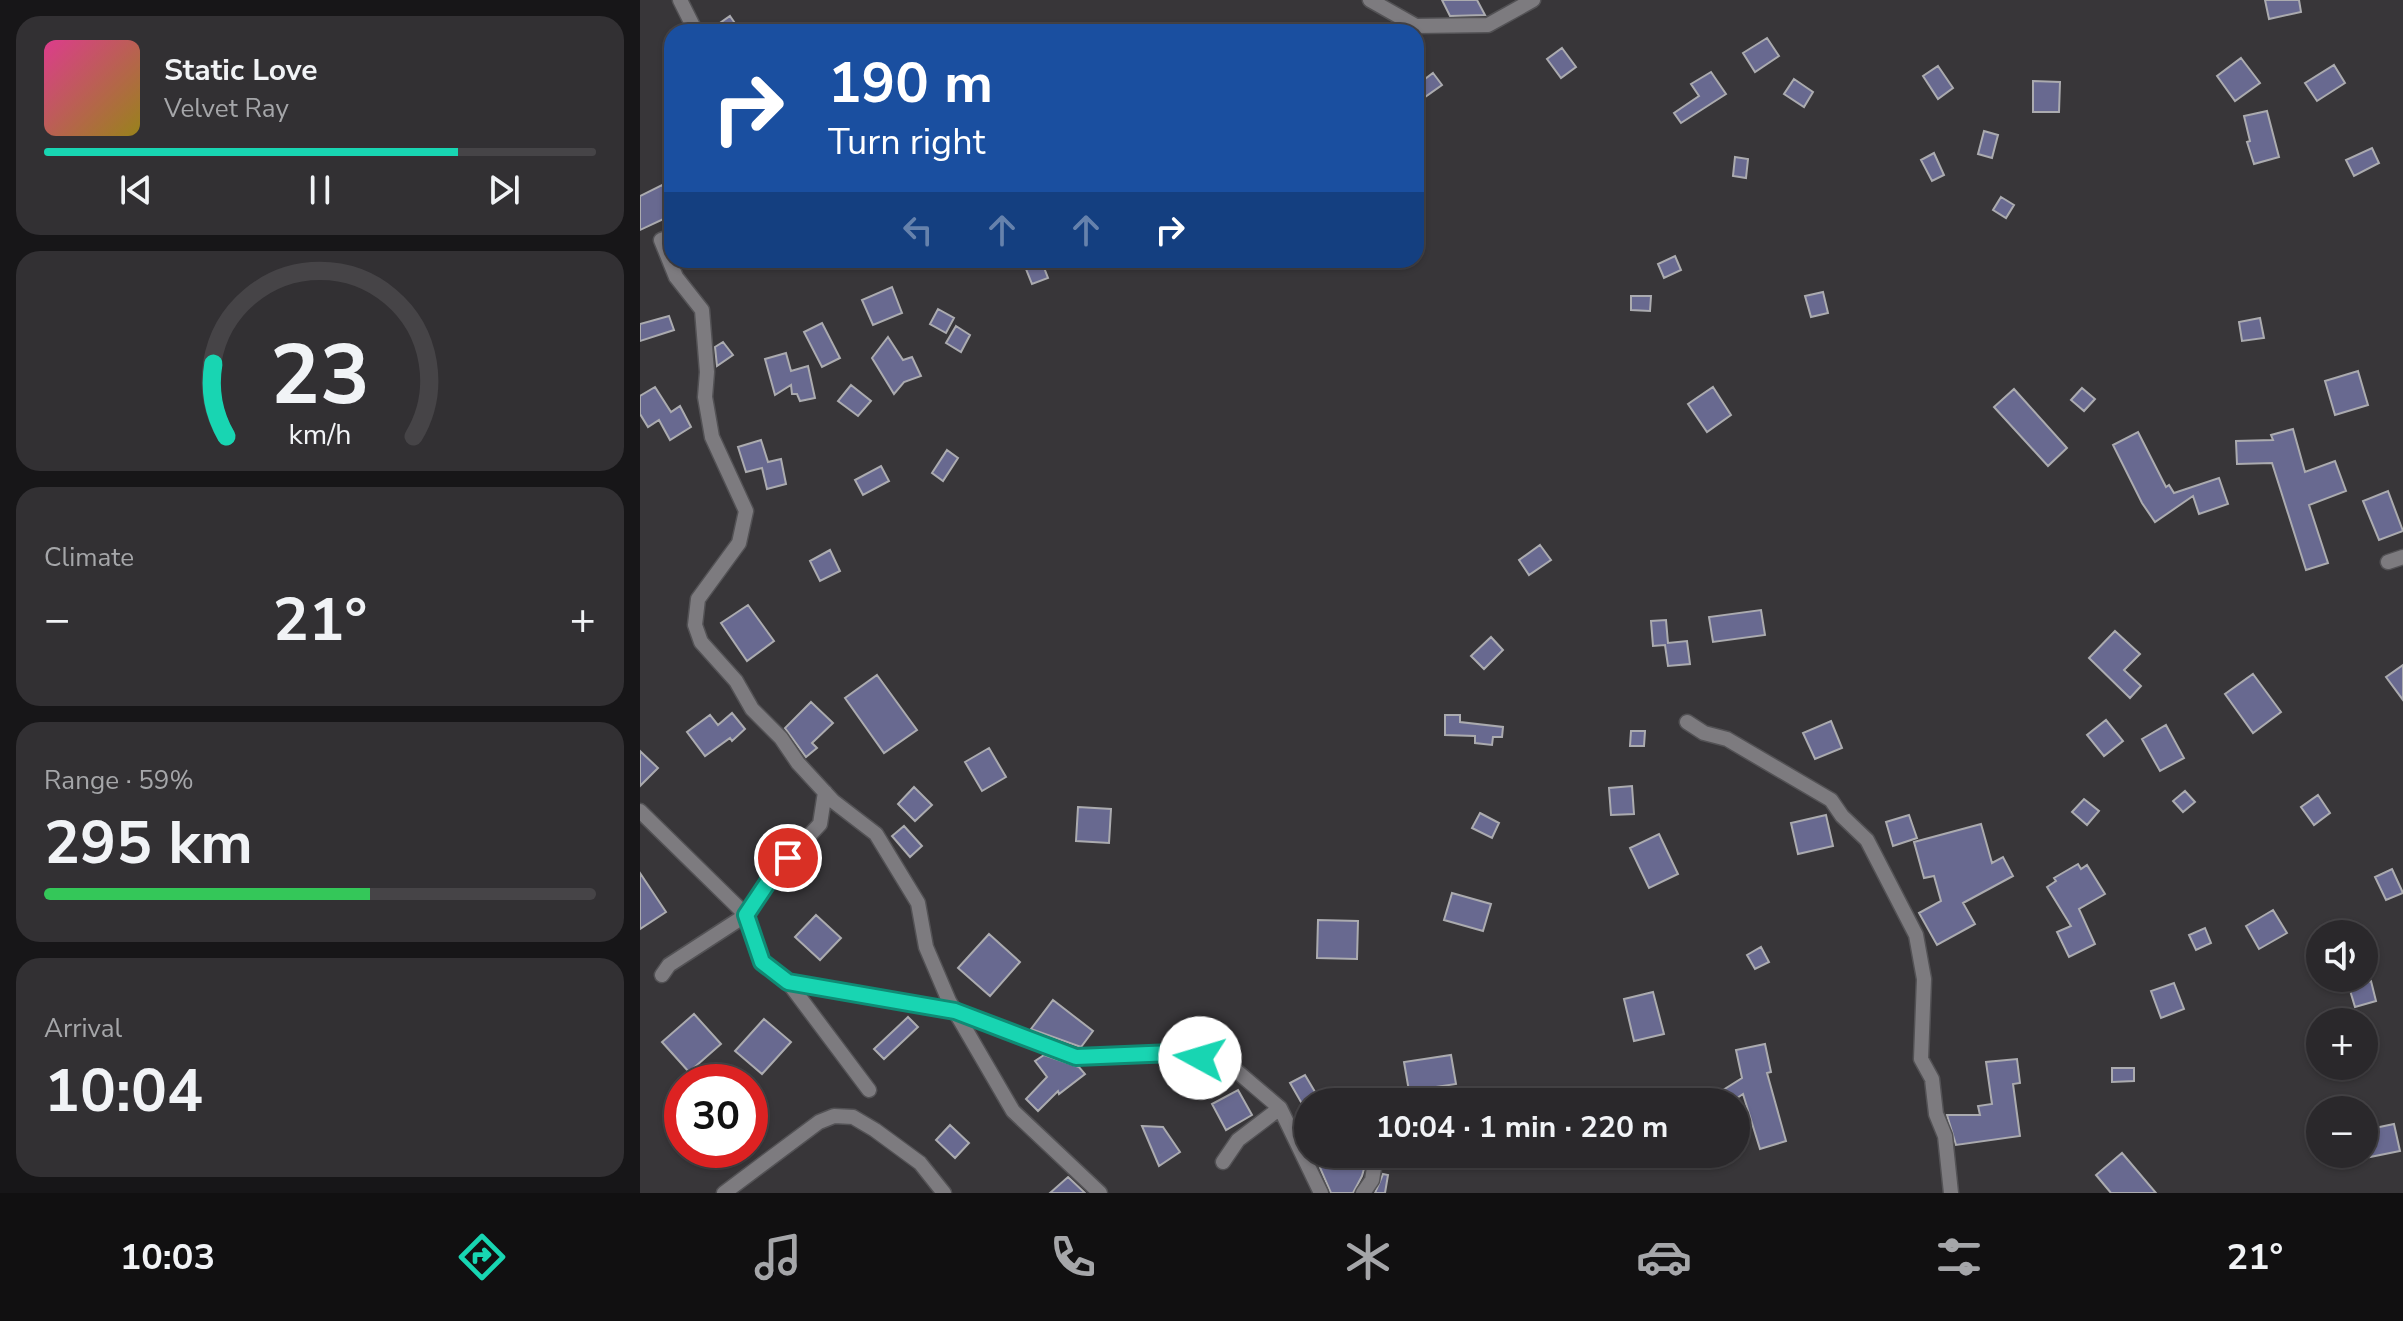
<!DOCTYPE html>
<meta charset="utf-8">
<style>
body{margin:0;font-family:"Nunito Sans",sans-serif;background:#323033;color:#f1f3f6;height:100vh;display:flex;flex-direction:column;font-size:30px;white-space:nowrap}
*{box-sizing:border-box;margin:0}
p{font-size:26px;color:#a5a6a9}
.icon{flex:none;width:44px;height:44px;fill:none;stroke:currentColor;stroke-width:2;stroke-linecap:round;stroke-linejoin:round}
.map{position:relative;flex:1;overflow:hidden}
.side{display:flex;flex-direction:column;gap:16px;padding:16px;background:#171618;width:640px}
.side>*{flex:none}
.hud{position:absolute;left:24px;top:24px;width:760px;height:244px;border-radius:24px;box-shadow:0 2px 6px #0004,0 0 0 2px #464447;background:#1a4fa0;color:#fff;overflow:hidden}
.buttons{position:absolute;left:1666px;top:920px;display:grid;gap:16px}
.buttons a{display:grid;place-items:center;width:72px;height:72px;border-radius:50%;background:#2a282b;box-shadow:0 2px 6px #0004,0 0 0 2px #464447;font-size:40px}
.speed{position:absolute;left:24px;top:1064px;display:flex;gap:16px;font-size:40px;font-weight:700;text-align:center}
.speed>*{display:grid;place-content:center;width:104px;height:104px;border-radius:50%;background:#2a282b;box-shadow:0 2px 6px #0004,0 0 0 2px #464447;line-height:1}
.speed .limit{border:12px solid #d22;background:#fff;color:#111}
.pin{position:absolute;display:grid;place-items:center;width:68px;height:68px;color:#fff;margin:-34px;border:4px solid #fff;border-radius:50%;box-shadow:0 2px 8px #0007}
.me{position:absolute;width:88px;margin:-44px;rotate:276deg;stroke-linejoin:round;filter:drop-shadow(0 0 6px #0008)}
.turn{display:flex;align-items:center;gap:28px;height:168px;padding:0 32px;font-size:36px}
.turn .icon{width:104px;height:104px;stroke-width:2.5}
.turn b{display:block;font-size:56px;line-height:68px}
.lanes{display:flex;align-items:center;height:76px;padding:0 32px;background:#0003;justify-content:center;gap:40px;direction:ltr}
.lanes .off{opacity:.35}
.big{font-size:60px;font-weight:700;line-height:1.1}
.side .card{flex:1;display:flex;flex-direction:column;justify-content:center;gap:12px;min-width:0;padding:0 28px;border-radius:24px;background:#323033}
.side .dial{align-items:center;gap:0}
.dial svg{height:208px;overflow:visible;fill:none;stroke:#464447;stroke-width:7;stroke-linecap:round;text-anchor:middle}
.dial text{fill:#f1f3f6;stroke:none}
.song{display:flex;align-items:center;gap:24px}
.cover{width:96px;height:96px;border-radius:12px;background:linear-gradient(135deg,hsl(330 70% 55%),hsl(50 70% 35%))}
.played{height:8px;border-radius:4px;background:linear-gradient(90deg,#18d5b2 75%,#464447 75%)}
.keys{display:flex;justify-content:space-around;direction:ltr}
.heat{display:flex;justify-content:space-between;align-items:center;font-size:44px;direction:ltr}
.charge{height:12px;border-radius:6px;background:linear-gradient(90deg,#34c759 59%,#464447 0)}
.trip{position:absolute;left:654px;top:1088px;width:456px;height:80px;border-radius:40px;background:#2a282b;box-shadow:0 2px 6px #0004,0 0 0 2px #464447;font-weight:700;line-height:80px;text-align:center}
.tab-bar{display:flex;height:128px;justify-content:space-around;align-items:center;background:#111011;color:#a5a6a9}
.tab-bar .icon{width:56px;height:56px}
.tab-bar .selected{color:#18d5b2}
.tab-bar b{font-size:36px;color:#f1f3f6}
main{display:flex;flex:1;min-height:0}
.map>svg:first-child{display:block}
.building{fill:#686990;stroke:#ababaf;stroke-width:2}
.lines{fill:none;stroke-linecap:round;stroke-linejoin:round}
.minor-casing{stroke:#535255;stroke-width:17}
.minor{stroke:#7d7b7f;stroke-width:14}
.route-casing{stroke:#108a74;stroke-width:20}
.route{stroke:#18d5b2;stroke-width:14}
</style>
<main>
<section class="side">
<div class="card">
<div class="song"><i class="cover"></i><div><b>Static Love</b><p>Velvet Ray</p></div></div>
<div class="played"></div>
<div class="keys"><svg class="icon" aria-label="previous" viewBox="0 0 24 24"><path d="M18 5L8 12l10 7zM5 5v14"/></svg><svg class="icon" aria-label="pause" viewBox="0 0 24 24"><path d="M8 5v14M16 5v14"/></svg><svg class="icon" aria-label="next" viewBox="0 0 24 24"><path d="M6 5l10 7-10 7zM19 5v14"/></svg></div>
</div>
<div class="card dial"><svg viewBox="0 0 100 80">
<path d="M14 69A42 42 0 1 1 86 69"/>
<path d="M14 69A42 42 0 0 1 9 41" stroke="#18d5b2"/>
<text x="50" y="56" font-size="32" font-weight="700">23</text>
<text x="50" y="72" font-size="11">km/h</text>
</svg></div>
<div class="card"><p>Climate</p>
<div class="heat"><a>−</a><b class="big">21°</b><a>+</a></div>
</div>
<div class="card"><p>Range · 59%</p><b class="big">295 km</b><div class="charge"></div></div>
<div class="card"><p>Arrival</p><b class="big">10:04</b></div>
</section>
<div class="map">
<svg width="1763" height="1193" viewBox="0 0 1763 1193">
<rect width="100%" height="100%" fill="#383639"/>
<!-- building -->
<path class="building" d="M 802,0 L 837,0 L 845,15 L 810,16 Z
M 1625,0 L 1659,0 L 1661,12 L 1629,19 Z
M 90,16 L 101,32 L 67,32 Z
M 1127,38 L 1139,56 L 1115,72 L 1103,53 Z
M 922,48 L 936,67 L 921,78 L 907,59 Z
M 1601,58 L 1620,83 L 1595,101 L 1577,76 Z
M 1694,65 L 1705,83 L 1677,101 L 1665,83 Z
M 1298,66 L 1313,88 L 1298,99 L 1283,76 Z
M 1071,72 L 1086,94 L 1041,123 L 1034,113 L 1059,96 L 1051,84 Z
M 793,73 L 802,85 L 785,97 L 777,85 Z
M 1154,79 L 1173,92 L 1164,107 L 1144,94 Z
M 1393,81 L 1420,82 L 1419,112 L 1393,112 Z
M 1627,111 L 1639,157 L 1614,164 L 1607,142 L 1610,141 L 1604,116 Z
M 1344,131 L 1358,135 L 1352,158 L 1338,154 Z
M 1732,148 L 1739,163 L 1714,176 L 1706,160 Z
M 1294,153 L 1304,175 L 1292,181 L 1281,160 Z
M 1095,157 L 1108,159 L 1106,178 L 1093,176 Z
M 22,185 L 32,205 L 32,215 L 0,230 L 0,196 Z
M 1361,197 L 1374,205 L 1366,218 L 1353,210 Z
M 1035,256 L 1041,270 L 1024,278 L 1018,264 Z
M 395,260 L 401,260 L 408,278 L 392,284 L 384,264 Z
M 252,287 L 262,313 L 233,325 L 222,300 Z
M 1183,292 L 1188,313 L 1171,317 L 1165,296 Z
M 991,296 L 1011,296 L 1010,311 L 991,310 Z
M 298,309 L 314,318 L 306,333 L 290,324 Z
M 29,316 L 34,330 L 0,341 L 0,324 Z
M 1620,318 L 1624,338 L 1602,341 L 1599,322 Z
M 182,323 L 200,358 L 182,367 L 164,332 Z
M 316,326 L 330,335 L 321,352 L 306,343 Z
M 248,337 L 263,360 L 272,357 L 281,376 L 264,382 L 254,394 L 232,358 Z
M 83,342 L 93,355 L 77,366 L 75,347 Z
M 146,353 L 151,371 L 168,366 L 175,398 L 160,401 L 157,394 L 152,394 L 151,385 L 135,395 L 125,359 Z
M 1718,371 L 1728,405 L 1695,415 L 1685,381 Z
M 211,385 L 231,401 L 218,416 L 198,401 Z
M 15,387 L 31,412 L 40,406 L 51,427 L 30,440 L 19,420 L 8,427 L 0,414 L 0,396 Z
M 1073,387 L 1091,415 L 1067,432 L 1048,404 Z
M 1442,388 L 1455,399 L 1444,411 L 1431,400 Z
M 1374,389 L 1427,448 L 1408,466 L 1354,407 Z
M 1653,429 L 1665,472 L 1695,461 L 1706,491 L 1669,505 L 1688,563 L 1666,570 L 1632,463 L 1597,464 L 1596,441 L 1633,440 L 1631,435 Z
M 1498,432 L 1526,487 L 1529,485 L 1534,493 L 1579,478 L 1588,504 L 1559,514 L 1553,496 L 1515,522 L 1502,503 L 1473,445 Z
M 121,440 L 128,462 L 141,459 L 146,484 L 127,489 L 122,468 L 106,472 L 98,447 Z
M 307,450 L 318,458 L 303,481 L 292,473 Z
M 241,466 L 249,481 L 223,495 L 215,480 Z
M 1748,491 L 1763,531 L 1739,540 L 1723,501 Z
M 900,545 L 911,560 L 889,575 L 879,560 Z
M 190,550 L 200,571 L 180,581 L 170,561 Z
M 108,605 L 134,641 L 107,661 L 81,623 Z
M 1121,610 L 1125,635 L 1073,642 L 1069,617 Z
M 1026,620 L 1028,643 L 1047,641 L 1050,664 L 1028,666 L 1025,645 L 1013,646 L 1011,621 Z
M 1475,631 L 1500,654 L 1484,670 L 1501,686 L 1490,698 L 1449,658 Z
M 851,637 L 863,650 L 844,669 L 831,656 Z
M 1763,665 L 1763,700 L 1746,677 Z
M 1613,674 L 1641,712 L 1613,733 L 1585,694 Z
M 237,675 L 277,730 L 244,753 L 205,698 Z
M 171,702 L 193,723 L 172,743 L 177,748 L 166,757 L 145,728 Z
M 92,713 L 105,729 L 92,741 L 90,738 L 65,756 L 47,732 L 70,715 L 78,725 Z
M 805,715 L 820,715 L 820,722 L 863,727 L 862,737 L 853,737 L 852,745 L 835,743 L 835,736 L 805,735 Z
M 1466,720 L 1483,741 L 1464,756 L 1447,735 Z
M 1191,721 L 1202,748 L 1175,759 L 1163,733 Z
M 1526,725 L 1544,758 L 1520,771 L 1502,739 Z
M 991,731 L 1005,731 L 1004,746 L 990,746 Z
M 349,748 L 366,777 L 342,791 L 325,762 Z
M 0,751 L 18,768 L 0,786 Z
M 992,786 L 994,814 L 971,815 L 969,788 Z
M 274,787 L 292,805 L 275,821 L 258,804 Z
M 1545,791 L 1555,802 L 1543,812 L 1533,801 Z
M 1678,795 L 1690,813 L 1674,825 L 1661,807 Z
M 1444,799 L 1459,811 L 1447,825 L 1432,812 Z
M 438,807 L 471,809 L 469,843 L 436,841 Z
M 840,813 L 859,823 L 852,838 L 832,828 Z
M 1186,815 L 1193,846 L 1158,854 L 1151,823 Z
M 1269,815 L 1277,838 L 1253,846 L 1246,822 Z
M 1341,824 L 1352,863 L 1363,857 L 1373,876 L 1323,903 L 1335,924 L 1297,945 L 1279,913 L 1301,901 L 1294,876 L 1284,878 L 1274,842 Z
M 264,826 L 282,846 L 270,857 L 252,836 Z
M 1019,834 L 1038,874 L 1009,888 L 990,848 Z
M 1438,864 L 1441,869 L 1447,865 L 1465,894 L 1439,909 L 1455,944 L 1429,957 L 1417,932 L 1431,926 L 1407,887 L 1416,881 L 1414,878 Z
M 1752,869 L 1763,893 L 1746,900 L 1735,877 Z
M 0,873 L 26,912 L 0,929 Z
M 812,893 L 851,904 L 843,931 L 804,920 Z
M 1633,910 L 1647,933 L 1619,949 L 1606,926 Z
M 176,915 L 201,938 L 180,960 L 155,937 Z
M 678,920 L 718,921 L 717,959 L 677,958 Z
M 1565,928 L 1571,943 L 1556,950 L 1549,935 Z
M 349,934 L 380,962 L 350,996 L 318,968 Z
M 1121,947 L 1129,962 L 1115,969 L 1107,955 Z
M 1731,981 L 1736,1001 L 1715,1007 L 1709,987 Z
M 1534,983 L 1544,1009 L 1521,1018 L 1511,991 Z
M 1013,992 L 1024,1034 L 994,1041 L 984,999 Z
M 413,1000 L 453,1031 L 441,1047 L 391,1029 Z
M 54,1014 L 81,1044 L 49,1072 L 22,1042 Z
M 268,1017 L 278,1027 L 244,1059 L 234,1049 Z
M 124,1019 L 151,1042 L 122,1074 L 95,1051 Z
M 587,1033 L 594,1056 L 588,1052 L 555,1047 L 554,1043 Z
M 1125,1044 L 1131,1072 L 1127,1073 L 1146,1141 L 1120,1149 L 1103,1094 L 1091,1102 L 1064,1102 L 1102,1078 L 1096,1050 Z
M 404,1055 L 439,1067 L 445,1074 L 419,1094 L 418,1091 L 398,1111 L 386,1099 L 407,1077 L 395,1061 Z
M 811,1055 L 816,1084 L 769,1091 L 764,1062 Z
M 1377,1059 L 1380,1083 L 1373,1084 L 1380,1136 L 1316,1145 L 1307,1115 L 1340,1115 L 1338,1106 L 1352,1104 L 1346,1062 Z
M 1472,1068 L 1494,1068 L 1494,1081 L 1472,1082 Z
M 665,1075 L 681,1102 L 661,1102 L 650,1083 Z
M 598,1090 L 612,1115 L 586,1130 L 572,1104 Z
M 1754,1124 L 1760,1151 L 1730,1157 L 1725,1130 Z
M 310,1125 L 329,1143 L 315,1158 L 296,1140 Z
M 502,1126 L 523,1127 L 540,1152 L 519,1166 Z
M 1482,1153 L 1516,1193 L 1471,1193 L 1456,1175 Z
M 674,1154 L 734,1154 L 733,1158 L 726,1162 L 722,1176 L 713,1193 L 691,1193 Z
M 743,1174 L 748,1175 L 745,1193 L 735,1193 Z
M 428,1177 L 445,1193 L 410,1193 Z"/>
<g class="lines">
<defs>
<path id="minor" d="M 40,0 L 56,32
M 730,0 L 776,26 L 848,25 L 893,0
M 32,236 L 21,240 L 36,277 L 62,310 L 67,372 L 65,397 L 72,437 L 106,511 L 99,543 L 58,599 L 55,625 L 61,642 L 96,681 L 112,709 L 141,738 L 158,763 L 193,801 L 236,834 L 278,903 L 286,947 L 309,1001 L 373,1111 L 460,1193
M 1748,562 L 1763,557
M 1047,722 L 1064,733 L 1087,739 L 1191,800 L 1202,816 L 1227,840 L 1276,935 L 1284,979 L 1281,1059 L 1292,1079 L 1296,1114 L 1305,1136 L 1311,1193
M 185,792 L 180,824 L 132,876 L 106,915 L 122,962 L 148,982 L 315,1011 L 436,1057 L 533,1053 L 586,1062 L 640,1108 L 681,1193
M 0,811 L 106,915 L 29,965 L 22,975
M 148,982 L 229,1090
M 583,1162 L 598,1140 L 640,1108
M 84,1193 L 179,1122 L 194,1116 L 213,1117 L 235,1130 L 280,1163 L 304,1193
M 723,1193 L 732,1180 L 734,1168"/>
</defs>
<!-- minor casing -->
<use href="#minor" class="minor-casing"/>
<!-- minor -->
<use href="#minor" class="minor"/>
</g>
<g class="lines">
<defs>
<path id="route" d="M 148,858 L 132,876 L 106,915 L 122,962 L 148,982 L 315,1011 L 436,1057 L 533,1053 L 560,1058"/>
</defs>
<!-- route casing -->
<use href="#route" class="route-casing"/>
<!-- route -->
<use href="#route" class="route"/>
</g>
</svg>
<div class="buttons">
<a><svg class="icon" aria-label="sound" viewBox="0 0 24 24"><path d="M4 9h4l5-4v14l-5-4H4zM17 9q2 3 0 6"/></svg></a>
<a>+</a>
<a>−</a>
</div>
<div class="speed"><div class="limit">30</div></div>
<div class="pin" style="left:148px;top:858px;background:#d93025"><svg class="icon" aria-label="arrive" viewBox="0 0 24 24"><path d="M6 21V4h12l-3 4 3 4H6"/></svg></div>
<svg class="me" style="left:560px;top:1058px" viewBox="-20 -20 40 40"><circle r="19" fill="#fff"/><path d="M0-13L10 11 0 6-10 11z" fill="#18d5b2"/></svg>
<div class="trip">10:04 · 1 min · 220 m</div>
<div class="hud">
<div class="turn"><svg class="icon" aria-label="right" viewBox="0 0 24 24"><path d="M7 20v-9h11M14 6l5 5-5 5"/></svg><div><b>190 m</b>Turn right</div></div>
<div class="lanes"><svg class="icon off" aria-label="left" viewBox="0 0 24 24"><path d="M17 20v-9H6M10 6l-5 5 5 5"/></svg><svg class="icon off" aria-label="ahead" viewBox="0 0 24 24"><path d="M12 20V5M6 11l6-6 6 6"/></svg><svg class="icon off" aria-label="ahead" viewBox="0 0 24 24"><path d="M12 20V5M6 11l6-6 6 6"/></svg><svg class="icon" aria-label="right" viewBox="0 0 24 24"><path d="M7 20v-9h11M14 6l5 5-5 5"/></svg></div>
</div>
</div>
</main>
<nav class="tab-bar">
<b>10:03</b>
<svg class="icon selected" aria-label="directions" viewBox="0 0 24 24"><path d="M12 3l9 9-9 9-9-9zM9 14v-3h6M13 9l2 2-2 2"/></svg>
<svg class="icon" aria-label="music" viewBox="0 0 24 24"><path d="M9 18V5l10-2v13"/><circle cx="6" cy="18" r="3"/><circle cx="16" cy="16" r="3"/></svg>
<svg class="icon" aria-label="phone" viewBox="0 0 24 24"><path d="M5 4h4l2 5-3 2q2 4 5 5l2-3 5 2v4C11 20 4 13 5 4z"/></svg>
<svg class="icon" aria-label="climate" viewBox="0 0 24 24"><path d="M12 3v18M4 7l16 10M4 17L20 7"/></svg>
<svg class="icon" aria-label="car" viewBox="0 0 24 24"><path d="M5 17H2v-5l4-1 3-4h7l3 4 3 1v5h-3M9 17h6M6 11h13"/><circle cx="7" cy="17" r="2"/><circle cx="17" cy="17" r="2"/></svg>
<svg class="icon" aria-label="filters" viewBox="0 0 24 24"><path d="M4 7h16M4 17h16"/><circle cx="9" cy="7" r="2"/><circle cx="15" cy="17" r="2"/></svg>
<b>21°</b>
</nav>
